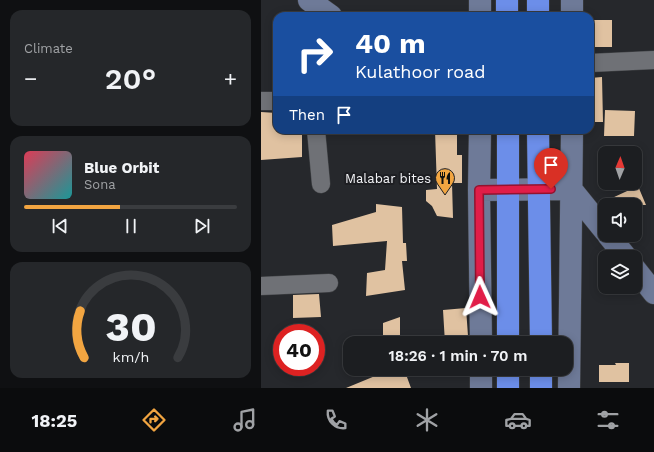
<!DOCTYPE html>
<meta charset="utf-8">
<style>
body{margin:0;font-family:"Work Sans",sans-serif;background:#25272a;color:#f1f3f6;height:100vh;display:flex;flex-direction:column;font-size:15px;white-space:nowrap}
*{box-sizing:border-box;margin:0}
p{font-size:13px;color:#a0a2a5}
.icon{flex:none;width:22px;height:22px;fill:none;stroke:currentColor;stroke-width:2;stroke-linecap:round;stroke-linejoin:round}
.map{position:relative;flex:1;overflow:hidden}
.details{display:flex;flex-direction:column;gap:10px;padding:10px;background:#0f1012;width:261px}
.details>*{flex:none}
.guide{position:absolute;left:12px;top:12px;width:321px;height:122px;border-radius:12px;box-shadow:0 2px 10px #0003,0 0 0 1px #3a3c3f;background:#1a4fa0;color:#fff;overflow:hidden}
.needle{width:26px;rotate:2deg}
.tools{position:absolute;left:337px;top:146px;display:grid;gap:8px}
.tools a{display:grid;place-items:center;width:44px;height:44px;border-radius:8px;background:#1c1e21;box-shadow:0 2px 10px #0003,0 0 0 1px #3a3c3f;font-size:20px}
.speed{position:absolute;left:12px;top:324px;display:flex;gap:8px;font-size:20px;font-weight:700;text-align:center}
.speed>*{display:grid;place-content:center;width:52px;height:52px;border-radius:50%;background:#1c1e21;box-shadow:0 2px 10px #0003,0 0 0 1px #3a3c3f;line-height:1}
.speed .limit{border:6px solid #d22;background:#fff;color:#111}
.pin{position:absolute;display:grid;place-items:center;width:34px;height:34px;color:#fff;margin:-41px -17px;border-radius:50% 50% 50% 0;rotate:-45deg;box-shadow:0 0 4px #0007}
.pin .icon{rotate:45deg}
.me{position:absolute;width:44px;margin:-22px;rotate:359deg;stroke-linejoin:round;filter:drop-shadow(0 0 3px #0008)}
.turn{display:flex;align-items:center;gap:14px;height:84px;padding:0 16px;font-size:18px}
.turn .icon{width:52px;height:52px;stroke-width:2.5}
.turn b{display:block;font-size:28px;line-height:34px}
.then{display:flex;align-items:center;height:38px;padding:0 16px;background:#0003;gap:8px;font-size:15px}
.big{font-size:30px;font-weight:600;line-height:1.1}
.details .widget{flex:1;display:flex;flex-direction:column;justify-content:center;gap:6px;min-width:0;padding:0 14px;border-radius:12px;background:#25272a}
.details .dial{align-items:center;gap:0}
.dial svg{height:104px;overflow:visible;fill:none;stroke:#3a3c3f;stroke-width:7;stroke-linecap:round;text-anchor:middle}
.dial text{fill:#f1f3f6;stroke:none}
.song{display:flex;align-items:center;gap:12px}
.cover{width:48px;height:48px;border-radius:6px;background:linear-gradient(135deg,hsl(350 70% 55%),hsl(180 70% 35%))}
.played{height:4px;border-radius:2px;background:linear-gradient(90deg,#f2a541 45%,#3a3c3f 45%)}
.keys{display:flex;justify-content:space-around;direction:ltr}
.heat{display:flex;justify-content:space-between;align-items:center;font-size:22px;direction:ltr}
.trip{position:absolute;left:82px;top:336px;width:230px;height:40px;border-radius:12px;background:#1c1e21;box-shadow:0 2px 10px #0003,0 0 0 1px #3a3c3f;font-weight:600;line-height:40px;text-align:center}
.dock{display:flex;height:64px;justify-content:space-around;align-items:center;background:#0b0c0d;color:#a0a2a5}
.dock .icon{width:28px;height:28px}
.dock .active{color:#f2a541}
.dock b{font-size:18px;color:#f1f3f6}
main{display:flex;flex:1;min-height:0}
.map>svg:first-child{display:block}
.building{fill:#e0c2a1}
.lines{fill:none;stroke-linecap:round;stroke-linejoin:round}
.street-casing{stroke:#45474a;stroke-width:19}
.secondary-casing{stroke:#45474a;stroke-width:23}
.highway-casing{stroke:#45474a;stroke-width:23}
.street{stroke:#6f7176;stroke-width:18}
.secondary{stroke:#6e7a98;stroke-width:22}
.highway{stroke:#6c8ee9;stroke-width:22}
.route-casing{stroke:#92132f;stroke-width:10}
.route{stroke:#e11d48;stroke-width:7}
.labels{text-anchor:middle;stroke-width:4;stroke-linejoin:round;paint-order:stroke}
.poi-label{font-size:13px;fill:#f1f2f5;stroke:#1d1e22;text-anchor:end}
</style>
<main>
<section class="details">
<div class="widget"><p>Climate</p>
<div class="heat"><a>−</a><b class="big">20°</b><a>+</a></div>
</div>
<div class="widget">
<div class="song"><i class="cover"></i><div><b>Blue Orbit</b><p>Sona</p></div></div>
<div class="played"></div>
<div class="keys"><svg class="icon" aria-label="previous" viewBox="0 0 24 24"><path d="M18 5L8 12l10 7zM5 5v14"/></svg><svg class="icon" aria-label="pause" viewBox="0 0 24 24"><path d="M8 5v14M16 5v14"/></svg><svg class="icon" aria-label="next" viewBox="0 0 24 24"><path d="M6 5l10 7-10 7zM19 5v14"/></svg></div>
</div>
<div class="widget dial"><svg viewBox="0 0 100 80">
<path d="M14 69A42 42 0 1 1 86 69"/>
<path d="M14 69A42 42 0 0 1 11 33" stroke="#f2a541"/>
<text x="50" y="56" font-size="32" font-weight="700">30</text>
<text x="50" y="72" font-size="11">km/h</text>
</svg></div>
</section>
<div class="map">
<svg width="393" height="388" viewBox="0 0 393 388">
<rect width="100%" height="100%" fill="#26282c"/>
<!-- building -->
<path class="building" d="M 332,20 L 351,20 L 351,47 L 332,47 Z
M 341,77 L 342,122 L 329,122 L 329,78 Z
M 344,110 L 374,111 L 373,136 L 343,136 Z
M 0,112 L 16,113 L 16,130 L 41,130 L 41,157 L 0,160 Z
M 174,130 L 196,130 L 196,155 L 201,155 L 201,183 L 191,183 L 192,218 L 176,216 L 171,206 L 165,201 L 165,190 L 176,189 Z
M 377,186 L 385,205 L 338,204 Z
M 115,204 L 141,207 L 142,243 L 145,243 L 146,261 L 141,261 L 144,290 L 105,296 L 106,273 L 124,270 L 126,241 L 72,246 L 71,225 L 115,212 Z
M 58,294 L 60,317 L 32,318 L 32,295 Z
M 205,308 L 207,336 L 201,336 L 203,343 L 184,343 L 182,310 Z
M 139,317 L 139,343 L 122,343 L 122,323 Z
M 354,363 L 368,363 L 368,382 L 338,382 L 338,365 L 355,365 Z
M 131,369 L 143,369 L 150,388 L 85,388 Z"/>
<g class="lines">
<defs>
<path id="street" d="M 329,63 L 393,60
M 0,101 L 16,101
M 55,130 L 60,184
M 0,286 L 68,283"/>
<path id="secondary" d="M 48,0 L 70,16
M 219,0 L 219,16
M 311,0 L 311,16
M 219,130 L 218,190 L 220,343
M 218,190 L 310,189 L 344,231
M 347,235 L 365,257
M 374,269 L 393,293
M 220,369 L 220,388
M 308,388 L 311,130"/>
<path id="highway" d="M 246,0 L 246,16
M 277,16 L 277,0
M 247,130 L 247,343
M 277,130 L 280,343
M 280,369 L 280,388
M 247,388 L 247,369"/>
</defs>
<!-- street casing -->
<use href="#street" class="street-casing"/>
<!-- secondary casing -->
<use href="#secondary" class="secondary-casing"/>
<!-- highway casing -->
<use href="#highway" class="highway-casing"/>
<!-- street -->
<use href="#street" class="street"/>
<!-- secondary -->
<use href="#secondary" class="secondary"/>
<!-- highway -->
<use href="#highway" class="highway"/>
</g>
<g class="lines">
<defs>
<path id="route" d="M 219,297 L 218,190 L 290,189"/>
</defs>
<!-- route casing -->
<use href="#route" class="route-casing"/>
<!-- route -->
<use href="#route" class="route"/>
</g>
<!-- icons -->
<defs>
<symbol id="restaurant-pin" viewBox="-11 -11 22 30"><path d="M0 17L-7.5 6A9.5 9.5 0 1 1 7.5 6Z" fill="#f2a541" stroke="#1d1e22"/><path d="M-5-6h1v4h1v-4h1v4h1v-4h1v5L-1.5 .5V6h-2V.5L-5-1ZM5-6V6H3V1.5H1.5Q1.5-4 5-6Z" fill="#111"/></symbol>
</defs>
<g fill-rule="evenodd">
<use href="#restaurant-pin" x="173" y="167" width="22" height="30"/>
</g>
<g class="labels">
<!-- poi labels -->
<g class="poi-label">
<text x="170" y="183">Malabar bites</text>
</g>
</g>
</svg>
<div class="tools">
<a><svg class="needle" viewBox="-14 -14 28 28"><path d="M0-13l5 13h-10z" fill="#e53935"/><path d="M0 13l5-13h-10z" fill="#a0a2a5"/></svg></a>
<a><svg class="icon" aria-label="sound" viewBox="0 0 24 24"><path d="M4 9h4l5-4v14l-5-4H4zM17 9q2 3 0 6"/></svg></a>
<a><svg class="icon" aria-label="layers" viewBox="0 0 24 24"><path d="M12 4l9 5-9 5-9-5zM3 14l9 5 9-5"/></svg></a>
</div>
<div class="speed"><div class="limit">40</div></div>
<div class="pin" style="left:290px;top:189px;background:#d93025"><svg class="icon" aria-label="arrive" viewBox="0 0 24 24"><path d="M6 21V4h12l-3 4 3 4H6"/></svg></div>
<svg class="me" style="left:219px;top:297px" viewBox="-20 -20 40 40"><path d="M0-17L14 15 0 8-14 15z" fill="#e11d48" stroke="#fff" stroke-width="4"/></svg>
<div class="trip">18:26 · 1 min · 70 m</div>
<div class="guide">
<div class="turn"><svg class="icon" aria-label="right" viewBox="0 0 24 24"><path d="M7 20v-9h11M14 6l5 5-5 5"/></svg><div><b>40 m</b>Kulathoor road</div></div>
<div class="then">Then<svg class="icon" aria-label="arrive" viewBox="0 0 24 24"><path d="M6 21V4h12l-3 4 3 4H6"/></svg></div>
</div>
</div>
</main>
<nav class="dock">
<b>18:25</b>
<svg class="icon active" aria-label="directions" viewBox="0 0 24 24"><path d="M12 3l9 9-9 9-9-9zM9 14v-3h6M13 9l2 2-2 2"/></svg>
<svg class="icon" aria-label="music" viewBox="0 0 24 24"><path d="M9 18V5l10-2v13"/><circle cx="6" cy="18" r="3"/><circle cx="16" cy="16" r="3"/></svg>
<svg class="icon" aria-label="phone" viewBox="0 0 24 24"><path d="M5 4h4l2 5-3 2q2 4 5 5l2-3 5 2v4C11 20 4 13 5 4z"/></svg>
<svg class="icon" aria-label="climate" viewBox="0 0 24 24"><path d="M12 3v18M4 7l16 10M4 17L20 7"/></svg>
<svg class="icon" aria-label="car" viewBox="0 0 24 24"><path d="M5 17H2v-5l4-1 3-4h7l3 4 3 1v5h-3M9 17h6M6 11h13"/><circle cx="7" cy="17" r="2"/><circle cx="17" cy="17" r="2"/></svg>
<svg class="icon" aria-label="filters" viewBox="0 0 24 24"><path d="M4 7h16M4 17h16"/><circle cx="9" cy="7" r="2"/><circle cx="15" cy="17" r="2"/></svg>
</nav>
